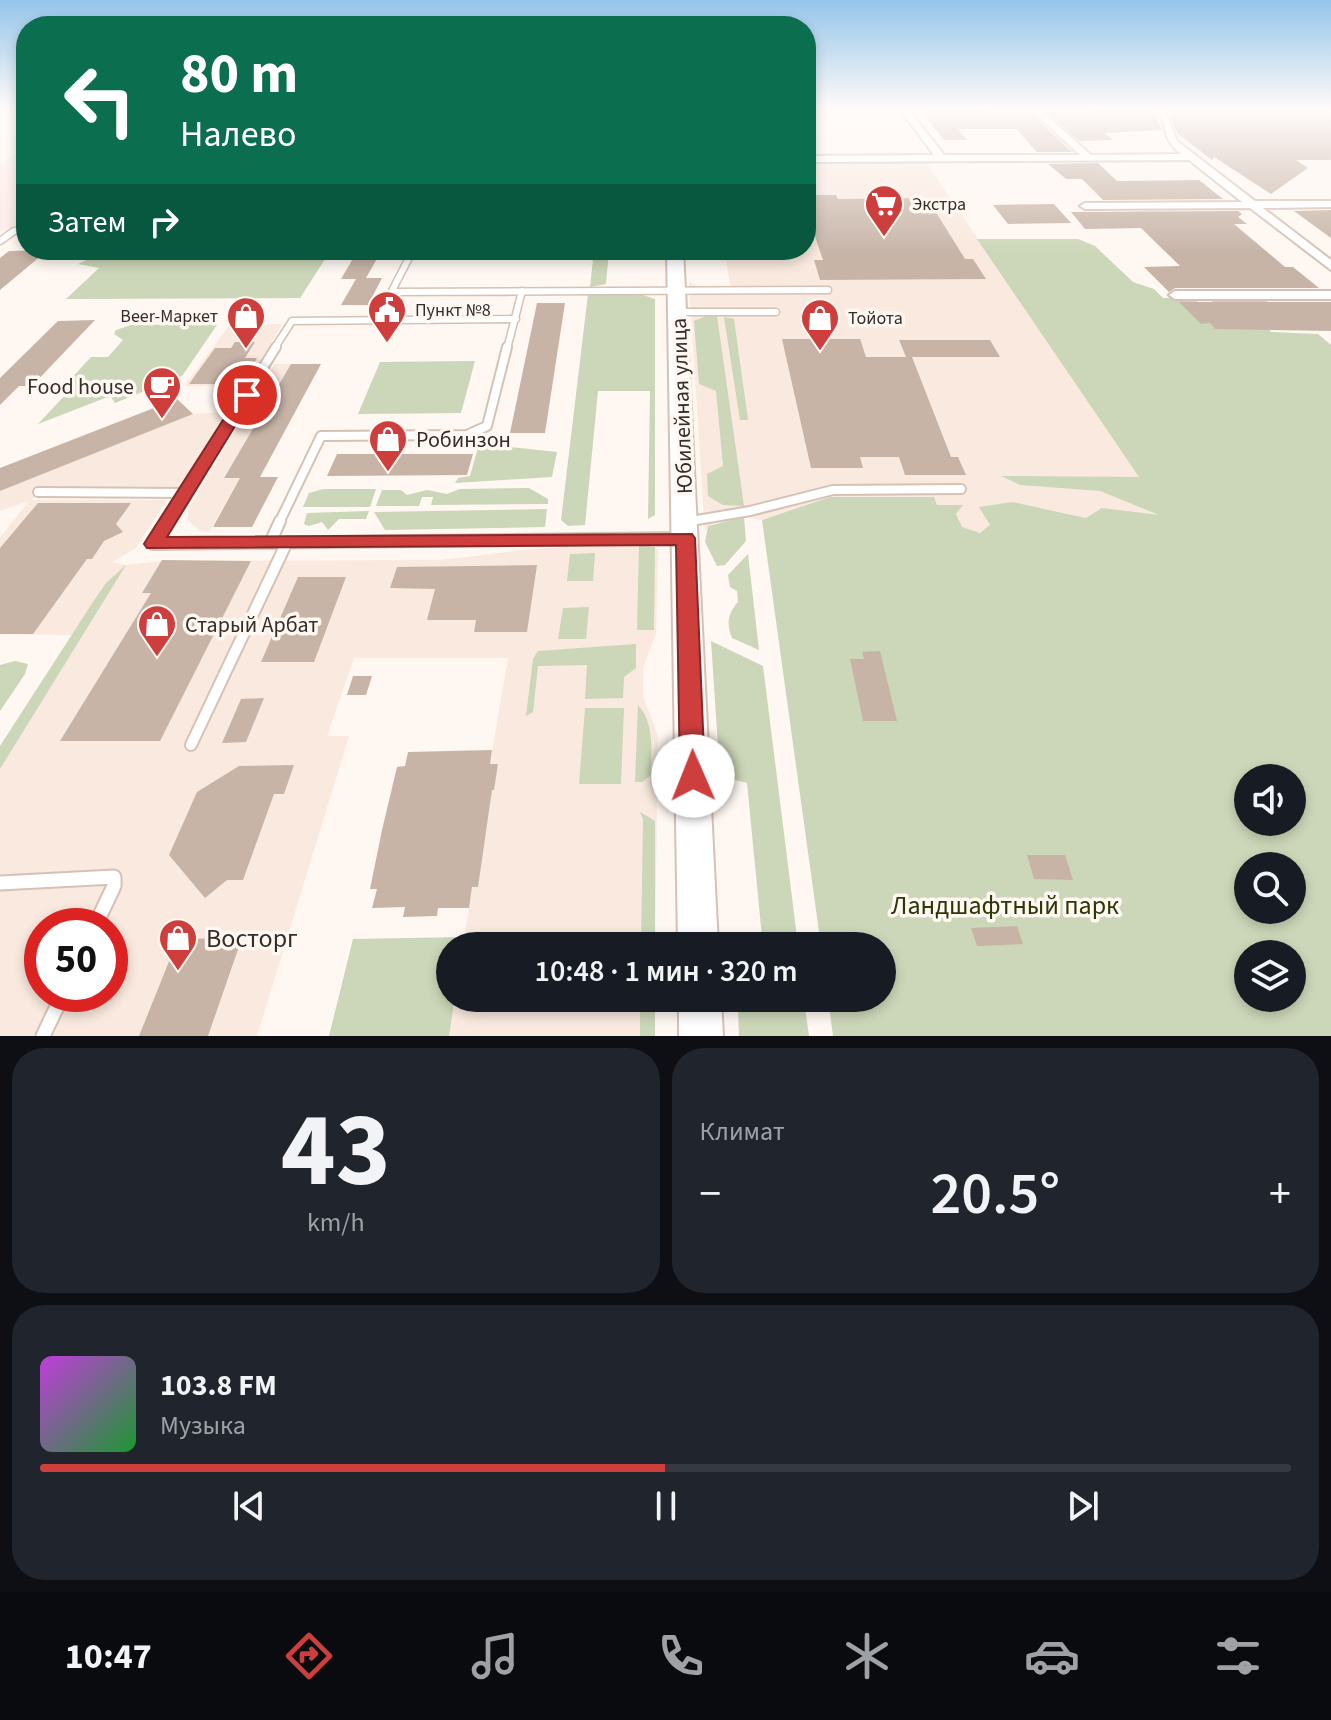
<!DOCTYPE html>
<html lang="ru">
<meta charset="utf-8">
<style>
body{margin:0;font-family:"Source Sans 3",sans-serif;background:#20242c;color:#f1f3f6;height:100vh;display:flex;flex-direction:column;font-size:30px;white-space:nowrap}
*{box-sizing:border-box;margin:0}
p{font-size:26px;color:#9ea1a6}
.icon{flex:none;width:44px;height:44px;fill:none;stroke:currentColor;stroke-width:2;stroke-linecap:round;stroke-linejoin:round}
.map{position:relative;height:1036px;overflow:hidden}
.side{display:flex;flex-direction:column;gap:12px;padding:12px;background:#0d0f14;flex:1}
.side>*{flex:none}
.hud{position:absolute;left:16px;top:16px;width:800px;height:244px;border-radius:32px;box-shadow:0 4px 12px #0003;background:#0b6e4f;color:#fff;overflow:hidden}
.tools{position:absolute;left:1234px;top:764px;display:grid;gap:16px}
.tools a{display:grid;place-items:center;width:72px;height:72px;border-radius:50%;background:#171b24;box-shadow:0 4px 12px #0003;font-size:40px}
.speed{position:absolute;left:24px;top:908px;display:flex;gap:16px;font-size:40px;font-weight:700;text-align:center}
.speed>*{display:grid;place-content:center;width:104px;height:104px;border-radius:50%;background:#171b24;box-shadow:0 4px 12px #0003;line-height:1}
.speed .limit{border:12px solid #d22;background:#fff;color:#111}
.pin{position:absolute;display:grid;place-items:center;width:68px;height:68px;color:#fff;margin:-34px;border:4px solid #fff;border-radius:50%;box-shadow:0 2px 8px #0007}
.me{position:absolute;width:88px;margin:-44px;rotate:359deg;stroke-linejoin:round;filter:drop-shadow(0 0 6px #0008)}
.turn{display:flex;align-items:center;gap:28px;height:168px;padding:0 32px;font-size:36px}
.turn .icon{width:104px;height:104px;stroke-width:2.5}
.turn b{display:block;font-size:56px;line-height:68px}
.then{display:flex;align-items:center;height:76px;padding:0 32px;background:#0003;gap:16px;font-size:30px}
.big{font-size:60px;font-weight:600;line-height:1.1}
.side .card{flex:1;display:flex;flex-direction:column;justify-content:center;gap:12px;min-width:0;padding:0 28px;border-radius:32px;background:#20242c}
.side .dial{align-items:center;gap:0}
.dial b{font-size:104px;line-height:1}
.song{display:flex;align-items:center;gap:24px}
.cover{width:96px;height:96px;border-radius:12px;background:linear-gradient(135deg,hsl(290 70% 55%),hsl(130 70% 35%))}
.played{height:8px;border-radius:4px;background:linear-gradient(90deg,#cd3e3d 50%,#363941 50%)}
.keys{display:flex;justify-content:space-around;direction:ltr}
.heat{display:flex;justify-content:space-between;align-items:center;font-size:44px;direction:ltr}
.side .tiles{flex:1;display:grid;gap:12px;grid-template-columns:1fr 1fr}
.card:last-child{grid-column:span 2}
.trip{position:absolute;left:436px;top:932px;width:460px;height:80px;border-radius:40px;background:#171b24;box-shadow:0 4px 12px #0003;font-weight:600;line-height:80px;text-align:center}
.tab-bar{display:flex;height:128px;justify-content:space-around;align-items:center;background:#090b0e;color:#9ea1a6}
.tab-bar .icon{width:56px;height:56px}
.tab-bar .current{color:#cd3e3d}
.tab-bar b{font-size:36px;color:#f1f3f6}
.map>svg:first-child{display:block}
.built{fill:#f9e9de;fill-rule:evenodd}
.education{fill:#fee9e5}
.green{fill:#ccd6b8;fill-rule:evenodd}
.building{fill:#c7b4a7}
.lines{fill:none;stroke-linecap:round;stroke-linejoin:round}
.lane-far4-casing{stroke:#d5c2b5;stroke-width:7}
.lane-far3-casing{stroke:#d5c2b5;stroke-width:9}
.lane-far2-casing{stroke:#d5c2b5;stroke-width:12}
.lane-far1-casing{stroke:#d5c2b5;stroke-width:14}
.lane-casing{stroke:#d5c2b5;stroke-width:17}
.street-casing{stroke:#d5c2b5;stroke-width:4}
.secondary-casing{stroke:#d5c2b5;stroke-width:4}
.lane-far4{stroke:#fff;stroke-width:5}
.lane-far3{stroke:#fff;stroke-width:6}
.lane-far2{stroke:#fff;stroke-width:8}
.lane-far1{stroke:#fff;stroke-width:10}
.lane{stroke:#fff;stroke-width:13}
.street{fill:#fff;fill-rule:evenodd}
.secondary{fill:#fff;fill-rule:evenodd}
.route{fill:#cd3e3d;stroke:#852828;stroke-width:2}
.labels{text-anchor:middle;stroke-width:7;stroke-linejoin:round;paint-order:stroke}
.far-poi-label{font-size:18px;fill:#352d28;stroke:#fff7f1;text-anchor:start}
.poi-label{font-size:22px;fill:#352d28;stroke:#fff7f1;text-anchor:start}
.street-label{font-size:22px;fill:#352d28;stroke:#fff7f1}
.near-park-label{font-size:26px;fill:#2c3805;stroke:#fff7f1}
.near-poi-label{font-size:26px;fill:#352d28;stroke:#fff7f1;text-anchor:start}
</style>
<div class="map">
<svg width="1331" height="1036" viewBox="0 0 1331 1036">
<rect width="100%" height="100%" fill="#fff7f1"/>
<!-- built -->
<path class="built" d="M 806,162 L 926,162 L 1139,477 L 1003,477 L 1020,485 L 1100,491 L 1163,516 L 1086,518 L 1041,508 L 980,507 L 991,525 L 980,533 L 962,528 L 956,514 L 962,506 L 937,505 L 934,497 L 830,497 L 762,520 L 744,517 L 714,523 L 708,526 L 705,532 L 689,282 L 702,288 L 730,286 L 725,250 L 806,250 Z
M 282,324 L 242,392 L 239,386 L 184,386 L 229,326 Z
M 275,364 L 291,364 L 224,477 L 240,478 L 209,532 L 201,531 L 188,521 L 188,510 Z
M 232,407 L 182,487 L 46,487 L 32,500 L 167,500 L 136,548 L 112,562 L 126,565 L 162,561 L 441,560 L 541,548 L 651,546 L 658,550 L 656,634 L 643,667 L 643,696 L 658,736 L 655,946 L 463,946 L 472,887 L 478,887 L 486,790 L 494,789 L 498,765 L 490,764 L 508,658 L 354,658 L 327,736 L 349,736 L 257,1036 L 0,1036 L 0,746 L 72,635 L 0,634 L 0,538 L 29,501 L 0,511 L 0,491 L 193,414 L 223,412 ZM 42,926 L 110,926 L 110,994 L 42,994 Z
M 455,998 L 655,998 L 655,1036 L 449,1036 Z"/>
<!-- education -->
<path class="education" d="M 26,147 L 26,228 L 0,231 L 0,165 Z"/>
<!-- green -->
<path class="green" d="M 977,239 L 1078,239 L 1095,246 L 1133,282 L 1154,289 L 1163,298 L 1188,298 L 1210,306 L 1214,298 L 1263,299 L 1272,304 L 1269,328 L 1271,332 L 1318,334 L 1331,345 L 1331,1036 L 833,1036 L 828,998 L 882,998 L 882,946 L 821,946 L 762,520 L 830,497 L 934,497 L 937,505 L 963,505 L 956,514 L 962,527 L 980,533 L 990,525 L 979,507 L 1012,502 L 1086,518 L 1102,508 L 1159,515 L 1100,491 L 1020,485 L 1001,476 L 1139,477 ZM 1248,778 L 1292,778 L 1292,822 L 1248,822 ZM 1248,866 L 1292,866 L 1292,910 L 1248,910 ZM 1248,954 L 1292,954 L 1292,998 L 1248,998 Z
M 107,250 L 331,250 L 300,298 L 66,299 L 99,268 L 78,264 Z
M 594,250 L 609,250 L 606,284 L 590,287 Z
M 588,294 L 640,294 L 655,299 L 655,515 L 648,519 L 650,391 L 598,391 L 585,525 L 568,526 L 561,520 Z
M 706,316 L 717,316 L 744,506 L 723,505 L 708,496 L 707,474 L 723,466 L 716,391 L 699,384 L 694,321 Z
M 724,317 L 734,319 L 748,420 L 740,420 Z
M 213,324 L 217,325 L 182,376 L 115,403 L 111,397 L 105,398 L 38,424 L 67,393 L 67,383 L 91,357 L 108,357 L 123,340 L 114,334 L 116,330 L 131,325 Z
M 475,361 L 461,413 L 358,414 L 380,362 Z
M 487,435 L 500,446 L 557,452 L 552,477 L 455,483 L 458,478 L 470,476 L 479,444 Z
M 529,488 L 548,499 L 548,504 L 431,505 L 433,497 L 422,497 L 419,506 L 376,506 L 382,490 L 401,490 L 407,495 L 427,490 L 447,494 L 460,489 Z
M 323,489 L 376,489 L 370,507 L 303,507 L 309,493 Z
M 547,509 L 545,527 L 385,530 L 374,512 Z
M 369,511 L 366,519 L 339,519 L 328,530 L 322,522 L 309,526 L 304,524 L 307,513 Z
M 744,517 L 746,541 L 725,565 L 717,566 L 705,542 L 708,526 Z
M 639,546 L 655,547 L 654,630 L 637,630 Z
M 595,553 L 593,581 L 567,581 L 570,554 Z
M 748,554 L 759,650 L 732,638 C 726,624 728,613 738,602 L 737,591 L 730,587 L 728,575 Z
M 126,565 L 0,769 L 0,746 L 93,602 L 106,583 Z
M 589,607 L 586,639 L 558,639 L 563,608 Z
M 711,641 L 763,666 L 797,937 L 762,937 L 747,783 L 720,776 Z
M 636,644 L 636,668 L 624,677 L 623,698 L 585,699 L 587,665 L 538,666 L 533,712 L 526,716 L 533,659 L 538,651 Z
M 15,661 L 28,664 L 25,674 L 0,711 L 0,665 Z
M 638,705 C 655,724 651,751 651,775 L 642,782 L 635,782 Z
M 585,708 L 624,708 L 621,784 L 579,784 Z
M 640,812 L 655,821 L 655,946 L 641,946 L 643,819 Z
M 464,937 L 463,946 L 450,946 L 450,998 L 455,998 L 449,1036 L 329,1036 L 353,939 Z
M 640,998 L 655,998 L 655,1036 L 640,1036 Z
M 805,1008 L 809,1036 L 739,1036 L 738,1010 Z"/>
<!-- building -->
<path class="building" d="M 920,109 L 1029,112 L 1072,152 L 1037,152 L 1016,129 L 958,129 L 967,140 L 944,140 Z
M 1153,109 L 1162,130 L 1105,133 L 1113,140 L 1079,141 L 1047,112 Z
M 1167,109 L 1331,109 L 1331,160 L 1296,160 L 1308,168 L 1271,194 L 1214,157 L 1212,160 L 1177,133 Z
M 1098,163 L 1117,181 L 1199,180 L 1223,199 L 1103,200 L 1082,179 L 1066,179 L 1048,164 Z
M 806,195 L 836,195 L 838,199 L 927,198 L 965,259 L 973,259 L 986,279 L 820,280 L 814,260 L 823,260 L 806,210 Z
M 1054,204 L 1071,223 L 1008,224 L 993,205 Z
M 1331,210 L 1331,238 L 1294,211 Z
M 1238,211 L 1242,214 L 1238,217 L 1247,224 L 1234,224 L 1285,267 L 1293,267 L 1319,288 L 1175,288 L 1169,292 L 1144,267 L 1180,266 L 1141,228 L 1085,229 L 1071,212 Z
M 48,250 L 0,290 L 0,258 L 9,251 Z
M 358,250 L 382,250 L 366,278 L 382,278 L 368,305 L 341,305 L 356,279 L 341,279 Z
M 1179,302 L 1331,302 L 1331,331 L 1215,329 L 1210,323 L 1201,324 Z
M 537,303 L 565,303 L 545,433 L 510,433 Z
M 95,320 L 32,386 L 19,386 L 0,405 L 0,378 L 58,321 Z
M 782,339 L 860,339 L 866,357 L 906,357 L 899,340 L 990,340 L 1000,357 L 912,357 L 951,457 L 958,457 L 966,475 L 905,475 L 899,457 L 860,457 L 863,468 L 811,468 Z
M 235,342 L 255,342 L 245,358 L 257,358 L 241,384 L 189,384 L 215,348 L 231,348 Z
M 291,364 L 321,364 L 260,477 L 278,477 L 252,527 L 213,527 L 240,478 L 224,478 Z
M 177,399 L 193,414 L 0,491 L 0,468 Z
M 337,454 L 473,454 L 467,475 L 327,476 Z
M 38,503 L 131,503 L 116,524 L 123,532 L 104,541 L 92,559 L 87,559 L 33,634 L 0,634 L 0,548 Z
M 162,560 L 251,561 L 160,741 L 60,741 L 151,593 L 142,593 Z
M 537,565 L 527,632 L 474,632 L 476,620 L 427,620 L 435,589 L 390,588 L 397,567 Z
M 298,577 L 346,577 L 314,662 L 261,662 Z
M 880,651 L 897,721 L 863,721 L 850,659 L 864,659 L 862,652 Z
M 353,676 L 372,676 L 366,695 L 347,695 Z
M 264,698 L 246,742 L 222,743 L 241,699 Z
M 492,750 L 490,764 L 498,764 L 494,790 L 492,790 L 478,887 L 472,887 L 469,908 L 438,908 L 437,916 L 403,917 L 405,907 L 372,908 L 377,889 L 370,889 L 382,830 L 397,767 L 405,766 L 408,752 Z
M 294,765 L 284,794 L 274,794 L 243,880 L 227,880 L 205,898 L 169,855 L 197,792 L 239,766 Z
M 1027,855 L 1065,855 L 1073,880 L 1034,879 Z
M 1017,926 L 1023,944 L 977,946 L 971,928 Z
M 242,938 L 208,1036 L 139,1036 L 178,939 Z"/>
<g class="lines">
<defs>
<path id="lane-far4" d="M 0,111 L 26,111"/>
<path id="lane-far3" d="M 0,241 L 14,231 L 26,231
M 392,292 L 828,290
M 677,312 L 776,312
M 377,320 L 411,254 L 523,253 L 528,250
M 274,349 L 292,321 L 516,319
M 507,349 L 522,291"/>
<path id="lane-far2" d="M 38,492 L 186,493
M 685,522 L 750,511 L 833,490 L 961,489
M 166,523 L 276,347
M 279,523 L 321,436 L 467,435 L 487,426 L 507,347"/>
<path id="lane-far1" d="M 167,521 L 153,544 L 684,538
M 685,522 L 690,521
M 270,543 L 280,521
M 191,745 L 287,542"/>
<path id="lane" d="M 0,883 L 114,877 L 114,886 L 95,926
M 43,1036 L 63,994"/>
<path id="street" d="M 900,109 L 908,109 L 944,155 L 1080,155 L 1030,109 L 1039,109 L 1091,155 L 1181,154 C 1159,136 1170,127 1156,109 L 1164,109 L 1177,141 L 1255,201 L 1331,201 L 1331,207 L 1263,208 L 1331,260 L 1331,270 L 1250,208 L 1085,209 L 1080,206 L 1085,203 L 1242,202 L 1189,160 L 806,162 L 806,156 L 934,155 Z
M 1331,291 L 1331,299 L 1175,299 L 1169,295 L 1175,291 Z"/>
<path id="secondary" d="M 667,250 L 683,250 L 718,946 L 678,946 Z
M 679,998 L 721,998 L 723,1036 L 679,1036 Z"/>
</defs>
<!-- lane-far4 casing -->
<use href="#lane-far4" class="lane-far4-casing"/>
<!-- lane-far3 casing -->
<use href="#lane-far3" class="lane-far3-casing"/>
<!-- lane-far2 casing -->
<use href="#lane-far2" class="lane-far2-casing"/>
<!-- lane-far1 casing -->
<use href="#lane-far1" class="lane-far1-casing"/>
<!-- lane casing -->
<use href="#lane" class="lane-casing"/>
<!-- street casing -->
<use href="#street" class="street-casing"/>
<!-- secondary casing -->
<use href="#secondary" class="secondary-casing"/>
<!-- lane-far4 -->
<use href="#lane-far4" class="lane-far4"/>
<!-- lane-far3 -->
<use href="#lane-far3" class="lane-far3"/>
<!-- lane-far2 -->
<use href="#lane-far2" class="lane-far2"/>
<!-- lane-far1 -->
<use href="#lane-far1" class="lane-far1"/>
<!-- lane -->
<use href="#lane" class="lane"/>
<!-- street -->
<use href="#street" class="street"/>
<!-- secondary -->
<use href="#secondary" class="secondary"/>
</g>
<!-- sky -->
<linearGradient id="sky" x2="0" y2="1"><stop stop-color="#95c5ea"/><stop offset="0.43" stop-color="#fffbf9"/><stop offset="1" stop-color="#fffbf9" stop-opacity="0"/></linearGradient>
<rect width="1331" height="254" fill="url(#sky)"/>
<!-- route -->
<path class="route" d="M 247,390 L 254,395 L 167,537 L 692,534 L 695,538 L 705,776 L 701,784 L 693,787 L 684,784 L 680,776 L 676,545 L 147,548 L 144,544 L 147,539 L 239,395 Z"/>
<!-- icons -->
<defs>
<symbol id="supermarket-pin" viewBox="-11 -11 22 30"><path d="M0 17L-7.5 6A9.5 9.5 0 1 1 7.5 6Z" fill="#cd3e3d" stroke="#fff7f1"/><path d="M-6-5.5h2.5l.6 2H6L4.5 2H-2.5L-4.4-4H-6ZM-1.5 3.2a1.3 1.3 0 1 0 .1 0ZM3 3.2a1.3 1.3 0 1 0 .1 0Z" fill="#fff"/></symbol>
<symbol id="civic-pin" viewBox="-11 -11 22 30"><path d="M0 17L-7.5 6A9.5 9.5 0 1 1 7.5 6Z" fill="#cd3e3d" stroke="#fff7f1"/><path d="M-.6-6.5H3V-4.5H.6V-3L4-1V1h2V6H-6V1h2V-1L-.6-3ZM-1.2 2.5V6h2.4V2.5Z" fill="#fff"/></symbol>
<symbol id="shop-pin" viewBox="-11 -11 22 30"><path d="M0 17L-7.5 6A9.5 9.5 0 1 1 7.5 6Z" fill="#cd3e3d" stroke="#fff7f1"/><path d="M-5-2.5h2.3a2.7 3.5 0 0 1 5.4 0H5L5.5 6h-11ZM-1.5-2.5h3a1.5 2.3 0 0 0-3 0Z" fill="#fff"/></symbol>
<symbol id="cafe-pin" viewBox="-11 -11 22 30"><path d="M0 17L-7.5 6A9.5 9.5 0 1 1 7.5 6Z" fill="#cd3e3d" stroke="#fff7f1"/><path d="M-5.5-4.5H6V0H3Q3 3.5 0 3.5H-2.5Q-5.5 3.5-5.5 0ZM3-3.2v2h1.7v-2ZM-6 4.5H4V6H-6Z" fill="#fff"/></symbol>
</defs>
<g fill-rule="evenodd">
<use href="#supermarket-pin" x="862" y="182" width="44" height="60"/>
<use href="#civic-pin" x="365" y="288" width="44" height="60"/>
<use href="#shop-pin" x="224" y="294" width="44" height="60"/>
<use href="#shop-pin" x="798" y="296" width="44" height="60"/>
<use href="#cafe-pin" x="140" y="364" width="44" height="60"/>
<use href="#shop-pin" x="366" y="417" width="44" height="60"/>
<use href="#shop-pin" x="135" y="602" width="44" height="60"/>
<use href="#shop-pin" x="156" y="916" width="44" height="60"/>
</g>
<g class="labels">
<!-- far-poi labels -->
<g class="far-poi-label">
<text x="912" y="210">Экстра</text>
<text x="415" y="316">Пункт №8</text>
<text x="218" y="322" text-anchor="end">Beer-Маркет</text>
<text x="848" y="324">Тойота</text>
</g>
<!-- poi labels -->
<g class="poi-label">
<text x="134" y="394" text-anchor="end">Food house</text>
<text x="416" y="447">Робинзон</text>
<text x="185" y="632">Старый Арбат</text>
</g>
<!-- street labels -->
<g class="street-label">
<text transform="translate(681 406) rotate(-92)" y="8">Юбилейная улица</text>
</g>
<!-- near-park labels -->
<g class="near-park-label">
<text x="1005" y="914">Ландшафтный парк</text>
</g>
<!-- near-poi labels -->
<g class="near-poi-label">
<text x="206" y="947">Восторг</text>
</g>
</g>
</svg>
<div class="tools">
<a><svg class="icon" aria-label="sound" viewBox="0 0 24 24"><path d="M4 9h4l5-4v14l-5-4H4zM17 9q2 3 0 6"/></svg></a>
<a><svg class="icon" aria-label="search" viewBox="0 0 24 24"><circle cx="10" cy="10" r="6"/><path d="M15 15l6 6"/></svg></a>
<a><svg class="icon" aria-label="layers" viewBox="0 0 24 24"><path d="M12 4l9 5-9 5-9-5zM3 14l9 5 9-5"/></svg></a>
</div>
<div class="speed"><div class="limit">50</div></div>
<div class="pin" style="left:247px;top:395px;background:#d93025"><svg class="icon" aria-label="arrive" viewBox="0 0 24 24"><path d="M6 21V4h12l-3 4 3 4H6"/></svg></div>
<svg class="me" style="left:693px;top:776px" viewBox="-20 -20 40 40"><circle r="19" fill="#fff"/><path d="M0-13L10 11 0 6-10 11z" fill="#cd3e3d"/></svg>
<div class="trip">10:48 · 1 мин · 320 m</div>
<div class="hud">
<div class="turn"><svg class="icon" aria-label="left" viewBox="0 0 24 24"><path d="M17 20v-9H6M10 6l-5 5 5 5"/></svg><div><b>80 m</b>Налево</div></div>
<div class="then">Затем<svg class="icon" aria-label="right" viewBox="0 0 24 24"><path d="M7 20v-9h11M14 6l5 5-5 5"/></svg></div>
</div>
</div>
<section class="side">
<div class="tiles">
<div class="card dial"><b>43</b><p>km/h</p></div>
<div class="card"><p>Климат</p>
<div class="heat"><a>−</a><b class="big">20.5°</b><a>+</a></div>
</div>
<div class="card">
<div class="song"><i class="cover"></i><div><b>103.8 FM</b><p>Музыка</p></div></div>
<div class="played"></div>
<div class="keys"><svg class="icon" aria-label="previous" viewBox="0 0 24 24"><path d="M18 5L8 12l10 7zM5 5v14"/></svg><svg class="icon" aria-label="pause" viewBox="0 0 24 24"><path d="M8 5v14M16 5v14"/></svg><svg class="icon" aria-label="next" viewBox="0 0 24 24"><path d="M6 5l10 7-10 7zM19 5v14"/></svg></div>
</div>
</div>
</section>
<nav class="tab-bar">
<b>10:47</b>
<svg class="icon current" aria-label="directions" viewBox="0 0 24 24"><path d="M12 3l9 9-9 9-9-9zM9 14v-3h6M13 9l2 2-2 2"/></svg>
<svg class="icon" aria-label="music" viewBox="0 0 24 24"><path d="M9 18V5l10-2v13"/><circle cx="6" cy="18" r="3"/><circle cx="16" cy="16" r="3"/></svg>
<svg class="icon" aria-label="phone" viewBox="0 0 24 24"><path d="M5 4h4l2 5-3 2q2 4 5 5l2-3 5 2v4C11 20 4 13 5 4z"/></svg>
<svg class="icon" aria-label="climate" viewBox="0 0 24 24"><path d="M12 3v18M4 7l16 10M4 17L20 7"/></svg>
<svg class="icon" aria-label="car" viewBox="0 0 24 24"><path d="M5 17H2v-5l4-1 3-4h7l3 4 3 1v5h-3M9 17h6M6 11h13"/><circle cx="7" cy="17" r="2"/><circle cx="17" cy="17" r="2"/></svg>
<svg class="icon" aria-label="filters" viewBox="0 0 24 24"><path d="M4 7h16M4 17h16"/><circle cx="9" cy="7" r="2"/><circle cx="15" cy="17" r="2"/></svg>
</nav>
